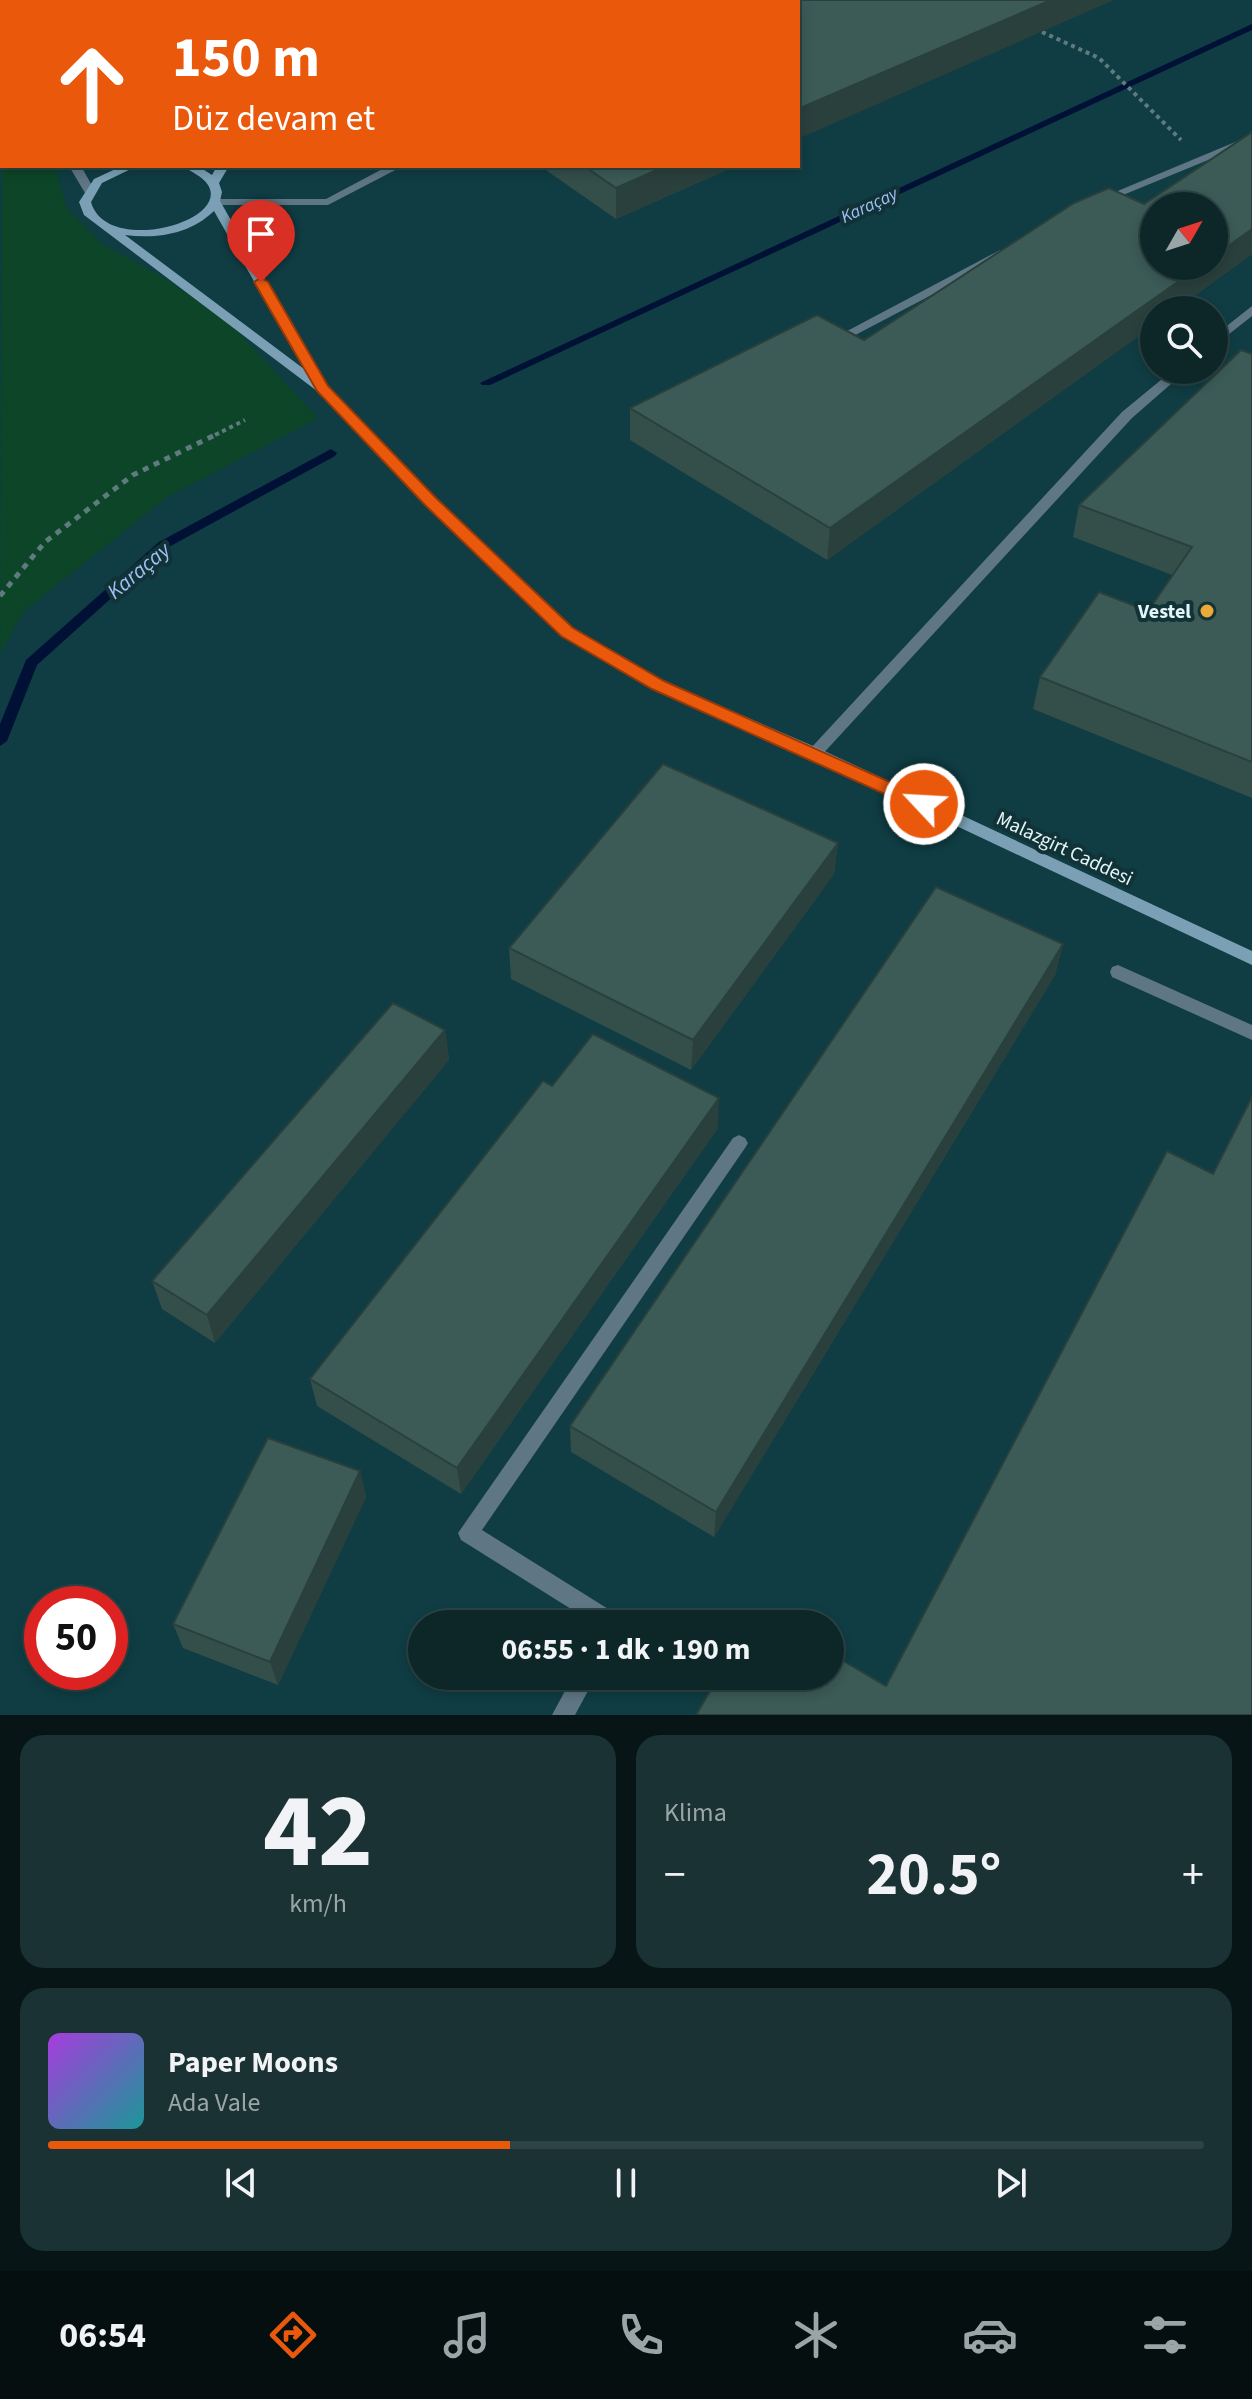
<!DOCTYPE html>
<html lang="tr">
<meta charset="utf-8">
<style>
body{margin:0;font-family:"Source Sans 3",sans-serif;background:#1b3234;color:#f1f3f6;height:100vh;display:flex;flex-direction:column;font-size:30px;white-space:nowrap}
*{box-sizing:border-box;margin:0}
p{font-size:26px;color:#9aa5a8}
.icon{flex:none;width:44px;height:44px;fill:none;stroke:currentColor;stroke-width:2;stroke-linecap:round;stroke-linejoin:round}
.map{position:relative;height:1715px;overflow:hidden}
.details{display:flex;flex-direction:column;gap:20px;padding:20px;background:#071516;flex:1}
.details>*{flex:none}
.banner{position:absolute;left:0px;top:0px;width:800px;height:168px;box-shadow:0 4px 12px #0003,0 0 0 2px #2d4345;background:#ea580c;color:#fff;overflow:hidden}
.needle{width:52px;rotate:51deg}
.controls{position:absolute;left:1140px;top:192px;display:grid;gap:16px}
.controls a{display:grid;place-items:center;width:88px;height:88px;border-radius:50%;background:#0d2628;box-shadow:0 4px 12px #0003,0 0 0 2px #2d4345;font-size:40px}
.speed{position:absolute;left:24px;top:1586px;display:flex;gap:16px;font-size:40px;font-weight:700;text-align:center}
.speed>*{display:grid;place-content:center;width:104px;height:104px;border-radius:50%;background:#0d2628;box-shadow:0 4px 12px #0003,0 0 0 2px #2d4345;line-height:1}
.speed .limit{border:12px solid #d22;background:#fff;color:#111}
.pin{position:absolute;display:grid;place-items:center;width:68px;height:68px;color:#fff;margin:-82px -34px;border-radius:50% 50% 50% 0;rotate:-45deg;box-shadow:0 0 8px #0007}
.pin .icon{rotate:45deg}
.me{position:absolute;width:88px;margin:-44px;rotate:295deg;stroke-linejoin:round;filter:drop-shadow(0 0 6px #0008)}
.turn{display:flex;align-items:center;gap:28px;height:168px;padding:0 40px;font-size:36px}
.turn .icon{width:104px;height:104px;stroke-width:2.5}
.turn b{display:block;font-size:56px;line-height:68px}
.big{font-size:60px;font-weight:700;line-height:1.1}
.details .card{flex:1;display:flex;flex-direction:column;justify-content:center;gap:12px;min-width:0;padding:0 28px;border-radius:24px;background:#1b3234}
.details .dial{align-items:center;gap:0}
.dial b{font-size:104px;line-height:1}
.song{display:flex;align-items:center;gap:24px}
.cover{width:96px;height:96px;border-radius:12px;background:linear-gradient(135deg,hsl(280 70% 55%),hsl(180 70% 35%))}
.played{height:8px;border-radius:4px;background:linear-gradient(90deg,#ea580c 40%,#2d4345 40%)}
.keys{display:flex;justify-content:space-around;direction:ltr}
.heat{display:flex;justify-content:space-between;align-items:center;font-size:44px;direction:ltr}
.details .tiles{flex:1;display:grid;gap:20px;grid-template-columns:1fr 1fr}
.card:last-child{grid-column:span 2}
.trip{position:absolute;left:408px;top:1610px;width:436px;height:80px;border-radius:40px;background:#0d2628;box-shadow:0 4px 12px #0003,0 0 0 2px #2d4345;font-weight:700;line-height:80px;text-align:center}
.tabs{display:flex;height:128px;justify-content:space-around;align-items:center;background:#050f10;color:#9aa5a8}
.tabs .icon{width:56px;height:56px}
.tabs .active{color:#ea580c}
.tabs b{font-size:36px;color:#f1f3f6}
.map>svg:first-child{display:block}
.built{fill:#0f3d43;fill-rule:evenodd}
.green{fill:#0c4528}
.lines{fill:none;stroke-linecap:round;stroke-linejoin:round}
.stream{fill:#011136;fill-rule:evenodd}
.path-far1{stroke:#5f7b7e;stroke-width:4;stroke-dasharray:4 4;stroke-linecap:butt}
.path{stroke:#5f7b7e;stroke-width:5;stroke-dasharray:6 6;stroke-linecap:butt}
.service{fill:#5f7684;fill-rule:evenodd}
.minor{fill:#5f7684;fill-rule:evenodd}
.tertiary{fill:#5f7684;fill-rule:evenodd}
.secondary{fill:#7ba0b5;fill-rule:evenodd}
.trunk{fill:#9aceee;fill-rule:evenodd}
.wall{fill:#344e4a}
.shaded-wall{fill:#2a403c}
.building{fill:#3c5b56;stroke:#2a403c;stroke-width:2}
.route{fill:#ea580c;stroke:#983908;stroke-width:2}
.poi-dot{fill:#e9aa38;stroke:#113236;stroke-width:3}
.labels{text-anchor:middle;stroke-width:8;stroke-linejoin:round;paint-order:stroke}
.far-water-label{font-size:18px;font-style:italic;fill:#a0c0f6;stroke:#113236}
.poi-label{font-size:20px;font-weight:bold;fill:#e3f5f8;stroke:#113236;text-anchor:end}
.street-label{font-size:20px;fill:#e3f5f8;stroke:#113236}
.water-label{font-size:22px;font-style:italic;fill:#a0c0f6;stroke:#113236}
</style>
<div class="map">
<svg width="1252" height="1715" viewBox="0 0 1252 1715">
<rect width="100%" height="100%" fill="#113236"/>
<!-- built -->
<path class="built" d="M 0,0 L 1252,0 L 1252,1715 L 0,1715 ZM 2,2 L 798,2 L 798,166 L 2,166 ZM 1154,206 L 1214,206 L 1214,266 L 1154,266 ZM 1154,310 L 1214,310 L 1214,370 L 1154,370 ZM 42,1604 L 110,1604 L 110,1672 L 42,1672 ZM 422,1624 L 830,1624 L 830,1676 L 422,1676 Z"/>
<!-- green -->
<path class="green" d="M 2,164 L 55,166 L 67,209 L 102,244 L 156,273 L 226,319 L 318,418 L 166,498 L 24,611 L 0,654 Z"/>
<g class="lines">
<!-- stream -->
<path class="stream" d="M 1252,24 L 1252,30 L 490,385 L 482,385 L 480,383 Z
M 331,449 L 337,453 L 335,456 L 167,548 L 37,665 L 7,741 L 0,746 L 0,724 L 26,660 L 159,542 Z"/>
<!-- path-far1 -->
<path class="path-far1" d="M 1042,32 L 1099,58 L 1181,140
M 215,435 L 245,420"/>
<!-- path -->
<path class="path" d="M 0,596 L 45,542 L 133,475 L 219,433"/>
<!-- service -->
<path class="service" d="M 1252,135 L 1252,142 L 1106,202 L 1096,200 Z
M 388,166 L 403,166 L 328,205 L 215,205 L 209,202 L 215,199 L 326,199 Z
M 1000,250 L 1006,254 L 1004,257 L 842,342 L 838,343 L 832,339 Z
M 1252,306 L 1252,316 L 1214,346 L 1214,336 Z
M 1173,370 L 1187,370 L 1132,418 L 820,757 L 810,757 L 807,753 L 810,749 L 1122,412 Z"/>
<!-- minor -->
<path class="minor" d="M 1118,965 L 1252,1025 L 1252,1040 L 1112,977 L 1110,972 L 1112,967 Z
M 739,1135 L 745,1138 L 748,1143 L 745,1148 L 482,1530 L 621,1617 L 625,1624 L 595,1624 L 461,1540 L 458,1533 L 733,1138 Z
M 573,1676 L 596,1676 L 575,1715 L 552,1715 Z"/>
<!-- tertiary -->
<path class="tertiary" d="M 0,75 L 2,75 L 2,83 L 0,83 Z
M 69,166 L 81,166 L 95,191 L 93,193 L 85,193 Z"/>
<!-- secondary -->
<path class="secondary" d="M 369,0 L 387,0 L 368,2 Z
M 440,0 L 453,0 L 454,2 L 441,2 Z
M 557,0 L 569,0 L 556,2 Z
M 122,166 L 137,166 L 102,183 L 91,202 C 106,256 231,222 208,185 C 202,176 191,172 183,166 L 198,166 L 212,175 L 217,166 L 229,166 L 219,183 L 222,192 L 220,201 L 323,380 L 322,382 L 435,499 L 572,629 L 663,681 L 820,749 L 1252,951 L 1252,965 L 810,757 L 653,689 L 562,635 L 425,505 L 317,391 L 84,215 L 79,202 L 94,179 ZM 214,211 L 304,369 L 125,235 C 158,239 190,234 214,211 Z"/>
<!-- trunk -->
<path class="trunk" d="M 167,0 L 185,0 L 166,2 Z
M 237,0 L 255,0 L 236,2 Z
M 323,0 L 341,0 L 322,2 Z
M 0,22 L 2,22 L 2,30 L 0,30 Z
M 2,134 L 2,144 L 0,145 L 0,135 Z"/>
</g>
<!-- wall -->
<path class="wall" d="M 1252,132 L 1252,254 L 1175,310 L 1154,310 L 1154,325 L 827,560 L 630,440 L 630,408 L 864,340 L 1144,204 Z
M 540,166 L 736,166 L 616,219 Z
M 1252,354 L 1252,798 L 1033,709 L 1040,677 L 1148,611 L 1172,575 L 1073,537 L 1079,505 Z
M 838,843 L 834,874 L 691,1070 L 511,979 L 509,948 Z
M 1063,944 L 1055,975 L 714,1537 L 571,1452 L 570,1426 Z
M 445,1030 L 449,1060 L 215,1343 L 162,1309 L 152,1281 Z
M 552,1086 L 718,1128 L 461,1494 L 317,1406 L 310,1379 Z
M 360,1471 L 366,1497 L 278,1685 L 183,1648 L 173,1624 Z"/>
<!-- shaded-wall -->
<path class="shaded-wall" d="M 1051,0 L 1114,0 L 798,139 L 798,109 Z
M 666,166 L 736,166 L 616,219 L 616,188 Z
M 1252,229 L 1252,254 L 1175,310 L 1154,310 L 1154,325 L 827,560 L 830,528 L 1200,266 L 1214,266 L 1214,256 Z
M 838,843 L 834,874 L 691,1070 L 693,1040 Z
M 1063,944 L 1055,975 L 714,1537 L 716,1512 Z
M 445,1030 L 449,1060 L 215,1343 L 207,1315 Z
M 719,1098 L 718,1128 L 461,1494 L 457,1468 Z
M 360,1471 L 366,1497 L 278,1685 L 270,1662 Z"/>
<!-- building -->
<path class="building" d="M 772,0 L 1051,0 L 798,109 L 798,2 L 767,2 Z
M 1252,132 L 1252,229 L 1214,256 L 1214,206 L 1154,206 L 1154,266 L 1200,266 L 830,528 L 630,408 L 817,315 L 864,340 L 1074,203 L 1109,188 L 1144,204 Z
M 584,166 L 666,166 L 616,188 Z
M 1241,350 L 1252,354 L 1252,762 L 1040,677 L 1099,592 L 1148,611 L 1192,547 L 1079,505 Z
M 663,764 L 838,843 L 693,1040 L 509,948 Z
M 936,887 L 1063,944 L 716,1512 L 570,1426 Z
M 393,1003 L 445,1030 L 207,1315 L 152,1281 Z
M 593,1034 L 719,1098 L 457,1468 L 310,1379 L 543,1081 L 552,1086 Z
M 1252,1097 L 1252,1715 L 696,1715 L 719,1676 L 830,1676 L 830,1653 L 886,1686 L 1167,1151 L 1213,1174 Z
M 268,1438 L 360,1471 L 270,1662 L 173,1624 Z
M 757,1609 L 782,1624 L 749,1624 Z"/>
<!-- route -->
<path class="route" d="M 261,278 L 268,282 L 328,386 L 436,498 L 573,628 L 664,681 L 930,800 L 933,804 L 930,809 L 918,809 L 652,689 L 561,636 L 425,505 L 317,391 L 254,282 Z"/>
<!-- markers -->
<circle class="poi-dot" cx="1207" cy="611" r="8"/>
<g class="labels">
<!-- far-water labels -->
<g class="far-water-label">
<text transform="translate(869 205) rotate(-25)" y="6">Karaçay</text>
</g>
<!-- poi labels -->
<g class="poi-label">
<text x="1191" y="618">Vestel</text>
</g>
<!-- street labels -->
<g class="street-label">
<text transform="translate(1065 848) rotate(25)" y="7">Malazgirt Caddesi</text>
</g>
<!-- water labels -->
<g class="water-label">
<text transform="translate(138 570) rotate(-40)" y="8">Karaçay</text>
</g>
</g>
</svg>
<div class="controls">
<a><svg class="needle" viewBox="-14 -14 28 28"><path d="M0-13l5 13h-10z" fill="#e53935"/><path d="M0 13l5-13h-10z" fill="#9aa5a8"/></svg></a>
<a><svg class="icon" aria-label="search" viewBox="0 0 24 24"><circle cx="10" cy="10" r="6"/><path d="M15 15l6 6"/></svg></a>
</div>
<div class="speed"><div class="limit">50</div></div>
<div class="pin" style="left:261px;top:282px;background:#d93025"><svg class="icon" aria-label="arrive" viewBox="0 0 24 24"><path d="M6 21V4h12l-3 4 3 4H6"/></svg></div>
<svg class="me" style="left:924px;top:804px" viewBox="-20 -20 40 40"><circle r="17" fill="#ea580c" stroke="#fff" stroke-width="3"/><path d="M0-11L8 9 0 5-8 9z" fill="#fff"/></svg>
<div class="trip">06:55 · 1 dk · 190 m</div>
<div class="banner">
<div class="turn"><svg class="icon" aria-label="ahead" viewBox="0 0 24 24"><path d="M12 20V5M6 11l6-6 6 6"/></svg><div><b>150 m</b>Düz devam et</div></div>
</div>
</div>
<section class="details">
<div class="tiles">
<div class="card dial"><b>42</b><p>km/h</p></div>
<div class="card"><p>Klima</p>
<div class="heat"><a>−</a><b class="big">20.5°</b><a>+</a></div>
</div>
<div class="card">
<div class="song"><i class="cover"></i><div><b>Paper Moons</b><p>Ada Vale</p></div></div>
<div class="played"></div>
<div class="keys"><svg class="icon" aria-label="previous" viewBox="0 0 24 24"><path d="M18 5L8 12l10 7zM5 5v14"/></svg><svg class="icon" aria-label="pause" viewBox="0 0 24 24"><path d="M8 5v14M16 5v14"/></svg><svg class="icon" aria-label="next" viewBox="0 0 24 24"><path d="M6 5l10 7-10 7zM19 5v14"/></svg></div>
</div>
</div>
</section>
<nav class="tabs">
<b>06:54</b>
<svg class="icon active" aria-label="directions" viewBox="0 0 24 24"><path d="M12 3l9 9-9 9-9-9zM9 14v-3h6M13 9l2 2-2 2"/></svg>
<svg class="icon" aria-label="music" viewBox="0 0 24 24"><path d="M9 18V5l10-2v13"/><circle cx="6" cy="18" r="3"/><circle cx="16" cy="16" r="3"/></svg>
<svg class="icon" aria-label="phone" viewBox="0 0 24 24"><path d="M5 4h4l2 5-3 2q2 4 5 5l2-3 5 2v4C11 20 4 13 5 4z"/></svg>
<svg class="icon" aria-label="climate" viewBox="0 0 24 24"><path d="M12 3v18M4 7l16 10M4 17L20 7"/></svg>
<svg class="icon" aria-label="car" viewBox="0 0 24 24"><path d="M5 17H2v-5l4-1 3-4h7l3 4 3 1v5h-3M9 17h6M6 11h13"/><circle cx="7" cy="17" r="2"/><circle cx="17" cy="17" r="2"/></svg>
<svg class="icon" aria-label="filters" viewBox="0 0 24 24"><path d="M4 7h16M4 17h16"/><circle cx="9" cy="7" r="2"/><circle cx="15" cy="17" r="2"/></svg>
</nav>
